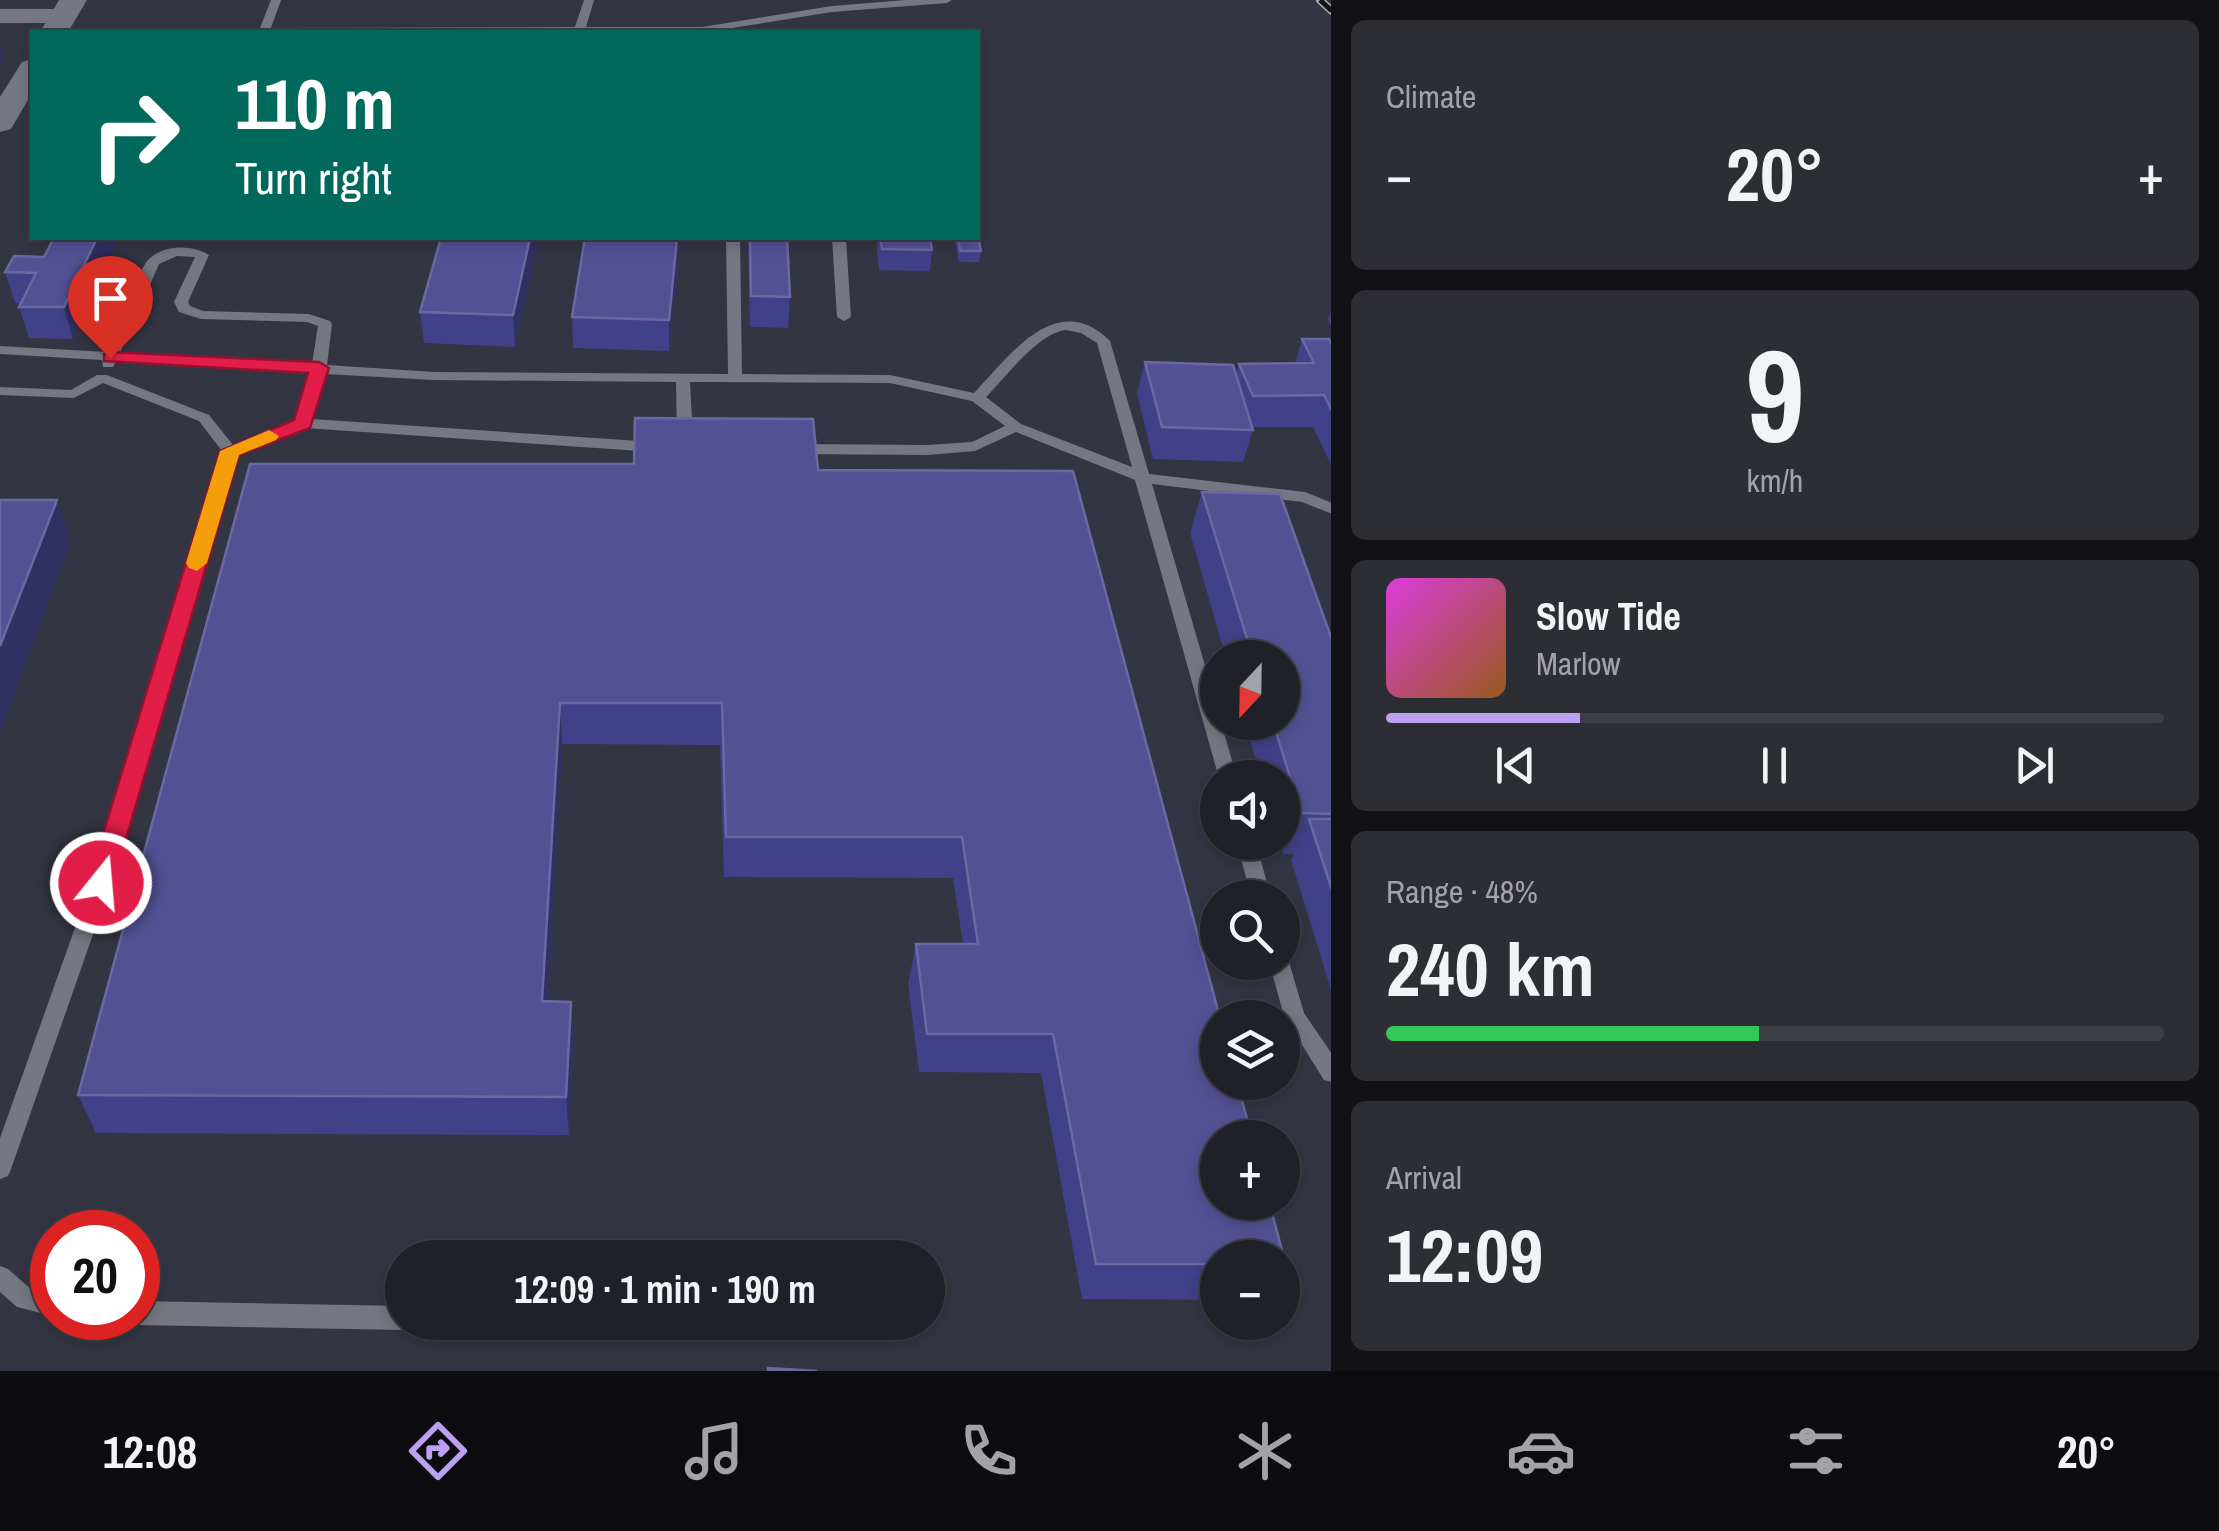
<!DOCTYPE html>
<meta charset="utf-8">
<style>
body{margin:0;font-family:"Archivo Narrow",sans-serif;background:#2d2e34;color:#f1f3f6;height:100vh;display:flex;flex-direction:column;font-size:38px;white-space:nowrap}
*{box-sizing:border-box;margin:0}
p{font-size:32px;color:#a2a3a8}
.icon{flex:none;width:55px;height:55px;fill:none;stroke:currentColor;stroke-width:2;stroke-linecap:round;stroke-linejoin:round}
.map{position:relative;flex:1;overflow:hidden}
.panel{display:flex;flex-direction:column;gap:20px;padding:20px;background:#121216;width:888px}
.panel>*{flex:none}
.guide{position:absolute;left:30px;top:30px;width:950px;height:210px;border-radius:0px;box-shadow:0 5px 15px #0003,0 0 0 2px #3d3e45;background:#00695c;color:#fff;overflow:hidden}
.needle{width:65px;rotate:202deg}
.controls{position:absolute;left:1200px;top:640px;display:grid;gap:20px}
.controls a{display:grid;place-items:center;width:100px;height:100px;border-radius:50%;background:#202128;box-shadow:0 5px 15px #0003,0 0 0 2px #3d3e45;font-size:50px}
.speed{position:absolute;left:30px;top:1210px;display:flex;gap:20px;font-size:50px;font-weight:700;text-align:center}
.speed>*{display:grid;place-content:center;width:130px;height:130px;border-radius:50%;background:#202128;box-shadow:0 5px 15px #0003,0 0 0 2px #3d3e45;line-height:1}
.speed .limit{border:15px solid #d22;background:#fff;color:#111}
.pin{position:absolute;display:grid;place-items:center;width:85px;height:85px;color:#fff;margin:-102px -42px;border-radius:50% 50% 50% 0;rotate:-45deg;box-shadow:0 0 10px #0007}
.pin .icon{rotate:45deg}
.me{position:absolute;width:110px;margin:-55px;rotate:17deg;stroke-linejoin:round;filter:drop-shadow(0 0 8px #0008)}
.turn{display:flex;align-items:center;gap:35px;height:210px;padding:0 40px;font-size:45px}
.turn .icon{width:130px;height:130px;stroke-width:2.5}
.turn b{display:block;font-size:70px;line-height:85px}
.big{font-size:75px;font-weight:700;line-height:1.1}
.panel .widget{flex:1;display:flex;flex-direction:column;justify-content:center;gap:15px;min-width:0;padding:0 35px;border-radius:15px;background:#2d2e34}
.panel .dial{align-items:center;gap:0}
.dial b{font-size:130px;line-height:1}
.song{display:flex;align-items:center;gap:30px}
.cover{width:120px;height:120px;border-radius:15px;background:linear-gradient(135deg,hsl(300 70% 55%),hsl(30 70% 35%))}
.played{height:10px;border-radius:5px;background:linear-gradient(90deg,#bca0f2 25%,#3d3e45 25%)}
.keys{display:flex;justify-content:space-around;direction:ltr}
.heat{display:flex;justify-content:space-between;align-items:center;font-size:55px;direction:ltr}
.charge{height:15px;border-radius:8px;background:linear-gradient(90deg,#34c759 48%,#3d3e45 0)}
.trip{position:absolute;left:385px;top:1240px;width:560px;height:100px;border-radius:50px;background:#202128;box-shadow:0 5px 15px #0003,0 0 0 2px #3d3e45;font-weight:700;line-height:100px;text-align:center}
.menu{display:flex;height:160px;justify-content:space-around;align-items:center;background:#0d0d10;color:#a2a3a8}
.menu .icon{width:70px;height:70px}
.menu .on{color:#bca0f2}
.menu b{font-size:45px;color:#f1f3f6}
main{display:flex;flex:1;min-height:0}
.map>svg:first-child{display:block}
.built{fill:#333543;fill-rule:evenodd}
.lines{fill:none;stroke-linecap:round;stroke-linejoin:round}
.service{fill:#757782;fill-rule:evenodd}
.minor{fill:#757782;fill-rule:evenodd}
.tertiary{fill:#757782;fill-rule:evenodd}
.rail-casing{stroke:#aaacb3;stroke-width:8}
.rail{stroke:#141418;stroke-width:5;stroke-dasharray:16;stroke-linecap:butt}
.wall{fill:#414089}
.shaded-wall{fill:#313063}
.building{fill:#535194;stroke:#6a69a2;stroke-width:2.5}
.route{fill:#e11d48;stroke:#92132f;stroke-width:2.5}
.slow{fill:#f59e0b}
</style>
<main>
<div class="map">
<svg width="1332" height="1371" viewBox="0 0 1332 1371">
<rect width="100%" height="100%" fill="#2a2c35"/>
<!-- built -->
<path class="built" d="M 0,0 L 1331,0 L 1331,1371 L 0,1371 ZM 32,32 L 978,32 L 978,238 L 32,238 ZM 1218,658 L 1282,658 L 1282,722 L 1218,722 ZM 1218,778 L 1282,778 L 1282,842 L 1218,842 ZM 1218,898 L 1282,898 L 1282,962 L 1218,962 ZM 1218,1018 L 1282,1018 L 1282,1082 L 1218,1082 ZM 1218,1138 L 1282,1138 L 1282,1202 L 1218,1202 ZM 52,1232 L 138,1232 L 138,1318 L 52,1318 ZM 402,1258 L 928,1258 L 928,1322 L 402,1322 ZM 1218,1258 L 1282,1258 L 1282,1322 L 1218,1322 Z"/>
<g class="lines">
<!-- service -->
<path class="service" d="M 271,0 L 281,0 L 271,28 L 575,27 L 584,0 L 594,0 L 586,27 L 702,27 L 832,6 L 906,0 L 952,0 L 947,3 L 832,12 L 707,32 L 85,32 L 90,29 L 260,28 Z
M 726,238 L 740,238 L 742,374 L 890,375 L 974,393 C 1009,356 1057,288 1110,341 L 1149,474 L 1305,492 L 1332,503 L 1332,514 L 1302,502 L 1152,484 L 1218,710 L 1218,722 L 1221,722 L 1237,778 L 1219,778 L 1135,480 L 1016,432 L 975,451 L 928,455 L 796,454 L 788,449 L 796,444 L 928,445 L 972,442 L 1005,426 L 972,401 L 890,383 L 690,382 L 693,438 L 685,443 L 677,438 L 676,382 L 434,380 L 325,374 L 312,419 L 655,442 L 663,447 L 655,452 L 305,428 L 237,454 L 111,883 L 11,1169 L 8,1176 L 0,1179 L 0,1138 L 91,883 L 222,451 L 199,421 L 103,383 L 74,398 L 0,395 L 0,387 L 71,390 L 97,375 L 107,375 L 209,415 L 233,445 L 296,420 L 310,373 L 116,361 L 113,367 L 103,367 L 102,360 L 0,354 L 0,346 L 106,352 C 114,335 139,268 149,259 C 165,244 193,245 209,255 L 188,302 L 190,306 L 203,311 L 309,314 L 330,321 L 332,324 L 327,365 L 434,372 L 728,374 ZM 177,256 L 195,257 L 174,302 L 179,312 L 201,319 L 307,322 L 318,326 L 312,364 L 120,353 L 159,264 ZM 1066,330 L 1081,333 L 1097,343 L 1132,467 L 1021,424 L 986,397 C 1005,378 1038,333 1066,330 Z
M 832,238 L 846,238 L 851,317 L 844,321 L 837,317 Z
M 1237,842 L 1256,842 L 1271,898 L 1251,898 Z
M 1282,955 L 1289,962 L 1304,1013 L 1332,1054 L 1332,1082 L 1324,1080 L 1284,1016 L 1269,962 L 1282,962 Z
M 0,1266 L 8,1269 L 31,1289 L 52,1294 L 52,1316 L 17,1307 L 0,1292 Z
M 138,1301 L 402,1306 L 402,1322 L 412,1322 L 402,1330 L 138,1325 L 128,1318 L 138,1318 Z"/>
<!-- minor -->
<path class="minor" d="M 0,9 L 63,9 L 75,16 L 63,23 L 0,23 Z"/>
<!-- tertiary -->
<path class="tertiary" d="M 59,0 L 87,0 L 68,32 L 40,32 Z
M 32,59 L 32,93 L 11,129 L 0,132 L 0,97 L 22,62 Z"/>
<defs>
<path id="rail" d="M 1320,0 L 1332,11"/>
</defs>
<!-- rail casing -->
<use href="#rail" class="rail-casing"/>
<!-- rail -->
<use href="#rail" class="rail"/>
</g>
<!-- wall -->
<path class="wall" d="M 54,238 L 73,339 L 29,338 L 19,307 L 21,303 L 15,303 L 5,272 L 44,257 Z
M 538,238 L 515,347 L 424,343 L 420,312 Z
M 680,238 L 669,351 L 573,348 L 572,317 Z
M 748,238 L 787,238 L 790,297 L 788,328 L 750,327 Z
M 876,238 L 930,238 L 932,250 L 930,271 L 879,270 Z
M 954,238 L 978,238 L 981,251 L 979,262 L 959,262 Z
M 1332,309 L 1332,328 L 1328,320 Z
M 1302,339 L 1332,345 L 1332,467 L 1313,427 L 1252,427 L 1253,430 L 1243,462 L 1153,459 L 1137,393 L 1145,362 L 1236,375 L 1239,364 L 1295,363 Z
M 635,418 L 813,419 L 818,470 L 1073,471 L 1220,1018 L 1218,1018 L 1218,1082 L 1237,1082 L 1252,1138 L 1218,1138 L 1218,1202 L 1269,1202 L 1286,1265 L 1282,1270 L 1282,1258 L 1218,1258 L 1218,1300 L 1082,1299 L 1041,1073 L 919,1072 L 908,984 L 916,944 L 963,944 L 953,878 L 724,877 L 720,745 L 562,744 L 548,1001 L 571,1002 L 573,1041 L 569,1135 L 96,1133 L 78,1095 L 250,464 L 634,464 Z
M 1202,492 L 1332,640 L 1332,993 L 1291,860 L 1294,854 L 1283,854 L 1280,842 L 1282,842 L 1282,778 L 1261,778 L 1245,722 L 1282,722 L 1282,658 L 1226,658 L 1190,533 Z"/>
<!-- shaded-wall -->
<path class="shaded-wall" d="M 0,44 L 3,60 L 0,64 Z
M 97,238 L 119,238 L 73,339 L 64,307 Z
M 530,238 L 538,238 L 515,347 L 513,315 Z
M 677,238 L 680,238 L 669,351 L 669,320 Z
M 57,500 L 71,541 L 0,732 L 0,646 Z
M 560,703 L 562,744 L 546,1041 L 542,1001 Z
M 571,1002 L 573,1041 L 569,1135 L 566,1097 Z"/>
<!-- building -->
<path class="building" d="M 978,237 L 981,251 L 960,251 L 958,238 Z
M 54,238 L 97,238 L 64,307 L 19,307 L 36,273 L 5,272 L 14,256 L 44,257 Z
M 441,238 L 530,238 L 513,315 L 420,312 Z
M 585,238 L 677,238 L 669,320 L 572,317 Z
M 750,238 L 787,238 L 790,297 L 751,296 Z
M 880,238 L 930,238 L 932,250 L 882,249 Z
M 1302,339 L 1329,339 L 1332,345 L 1332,411 L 1324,395 L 1253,396 L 1239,364 L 1314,363 Z
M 1145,362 L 1233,365 L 1253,430 L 1162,427 Z
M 635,418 L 813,419 L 818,470 L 1073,471 L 1220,1018 L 1218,1018 L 1218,1082 L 1237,1082 L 1252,1138 L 1218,1138 L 1218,1202 L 1269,1202 L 1286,1265 L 1282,1265 L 1282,1258 L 1218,1258 L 1218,1264 L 1096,1264 L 1053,1034 L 927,1034 L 916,944 L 978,944 L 962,837 L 726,837 L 722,703 L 560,703 L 542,1001 L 571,1002 L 566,1097 L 78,1095 L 250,464 L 634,464 Z
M 1202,492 L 1280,494 L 1332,640 L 1332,814 L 1301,813 L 1273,722 L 1282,722 L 1282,658 L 1253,658 Z
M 0,500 L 57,500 L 0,646 Z
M 1309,819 L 1332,819 L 1332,890 Z
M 768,1368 L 817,1371 L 768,1371 Z"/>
<!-- route -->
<path class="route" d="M 110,352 L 319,362 L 329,368 L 310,428 L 239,455 L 113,883 L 110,890 L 92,890 L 88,883 L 220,451 L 294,420 L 308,373 L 104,361 L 104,354 Z"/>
<!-- slow -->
<path class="slow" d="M 269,430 L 279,436 L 276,440 L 239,455 L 207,563 L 197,571 L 189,568 L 186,563 L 220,451 Z"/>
</svg>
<div class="controls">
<a><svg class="needle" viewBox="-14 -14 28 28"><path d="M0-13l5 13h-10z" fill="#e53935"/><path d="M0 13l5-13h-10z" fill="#a2a3a8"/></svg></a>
<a><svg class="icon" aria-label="sound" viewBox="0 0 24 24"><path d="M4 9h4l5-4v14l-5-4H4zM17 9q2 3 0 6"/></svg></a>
<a><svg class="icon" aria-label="search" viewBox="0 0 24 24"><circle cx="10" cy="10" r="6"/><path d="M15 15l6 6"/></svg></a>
<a><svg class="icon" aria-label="layers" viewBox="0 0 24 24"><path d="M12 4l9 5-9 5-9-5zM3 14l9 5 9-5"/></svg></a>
<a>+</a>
<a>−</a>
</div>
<div class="speed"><div class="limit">20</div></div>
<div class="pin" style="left:110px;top:358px;background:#d93025"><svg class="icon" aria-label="arrive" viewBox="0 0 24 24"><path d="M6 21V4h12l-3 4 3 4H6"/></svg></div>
<svg class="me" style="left:101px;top:883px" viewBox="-20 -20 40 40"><circle r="17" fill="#e11d48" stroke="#fff" stroke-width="3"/><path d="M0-11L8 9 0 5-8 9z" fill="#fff"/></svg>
<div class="trip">12:09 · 1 min · 190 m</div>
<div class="guide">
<div class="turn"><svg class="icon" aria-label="right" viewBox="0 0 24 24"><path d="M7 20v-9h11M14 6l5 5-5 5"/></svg><div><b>110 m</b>Turn right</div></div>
</div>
</div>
<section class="panel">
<div class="widget"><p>Climate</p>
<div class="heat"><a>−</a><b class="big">20°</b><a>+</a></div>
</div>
<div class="widget dial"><b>9</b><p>km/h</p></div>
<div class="widget">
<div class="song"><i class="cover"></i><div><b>Slow Tide</b><p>Marlow</p></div></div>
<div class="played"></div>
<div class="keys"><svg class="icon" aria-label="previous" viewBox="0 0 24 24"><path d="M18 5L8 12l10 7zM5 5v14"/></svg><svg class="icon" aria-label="pause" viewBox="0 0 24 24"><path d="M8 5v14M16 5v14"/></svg><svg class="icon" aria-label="next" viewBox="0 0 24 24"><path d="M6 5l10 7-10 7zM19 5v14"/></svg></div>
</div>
<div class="widget"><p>Range · 48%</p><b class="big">240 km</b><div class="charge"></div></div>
<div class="widget"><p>Arrival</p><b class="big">12:09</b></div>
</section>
</main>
<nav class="menu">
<b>12:08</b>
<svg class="icon on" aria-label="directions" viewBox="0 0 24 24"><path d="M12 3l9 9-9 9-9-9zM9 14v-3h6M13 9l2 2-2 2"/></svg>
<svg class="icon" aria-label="music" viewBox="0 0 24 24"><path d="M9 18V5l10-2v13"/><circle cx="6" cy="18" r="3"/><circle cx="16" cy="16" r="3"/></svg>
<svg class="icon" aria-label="phone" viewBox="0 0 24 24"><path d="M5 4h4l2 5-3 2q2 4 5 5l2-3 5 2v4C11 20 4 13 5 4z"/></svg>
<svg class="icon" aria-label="climate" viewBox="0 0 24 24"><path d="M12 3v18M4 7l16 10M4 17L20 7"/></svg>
<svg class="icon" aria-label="car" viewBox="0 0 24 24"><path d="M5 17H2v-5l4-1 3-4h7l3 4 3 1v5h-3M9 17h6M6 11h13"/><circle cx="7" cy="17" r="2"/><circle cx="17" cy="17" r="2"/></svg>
<svg class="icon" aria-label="filters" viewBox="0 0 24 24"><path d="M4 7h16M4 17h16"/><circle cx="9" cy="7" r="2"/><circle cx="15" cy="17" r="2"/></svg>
<b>20°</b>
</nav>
